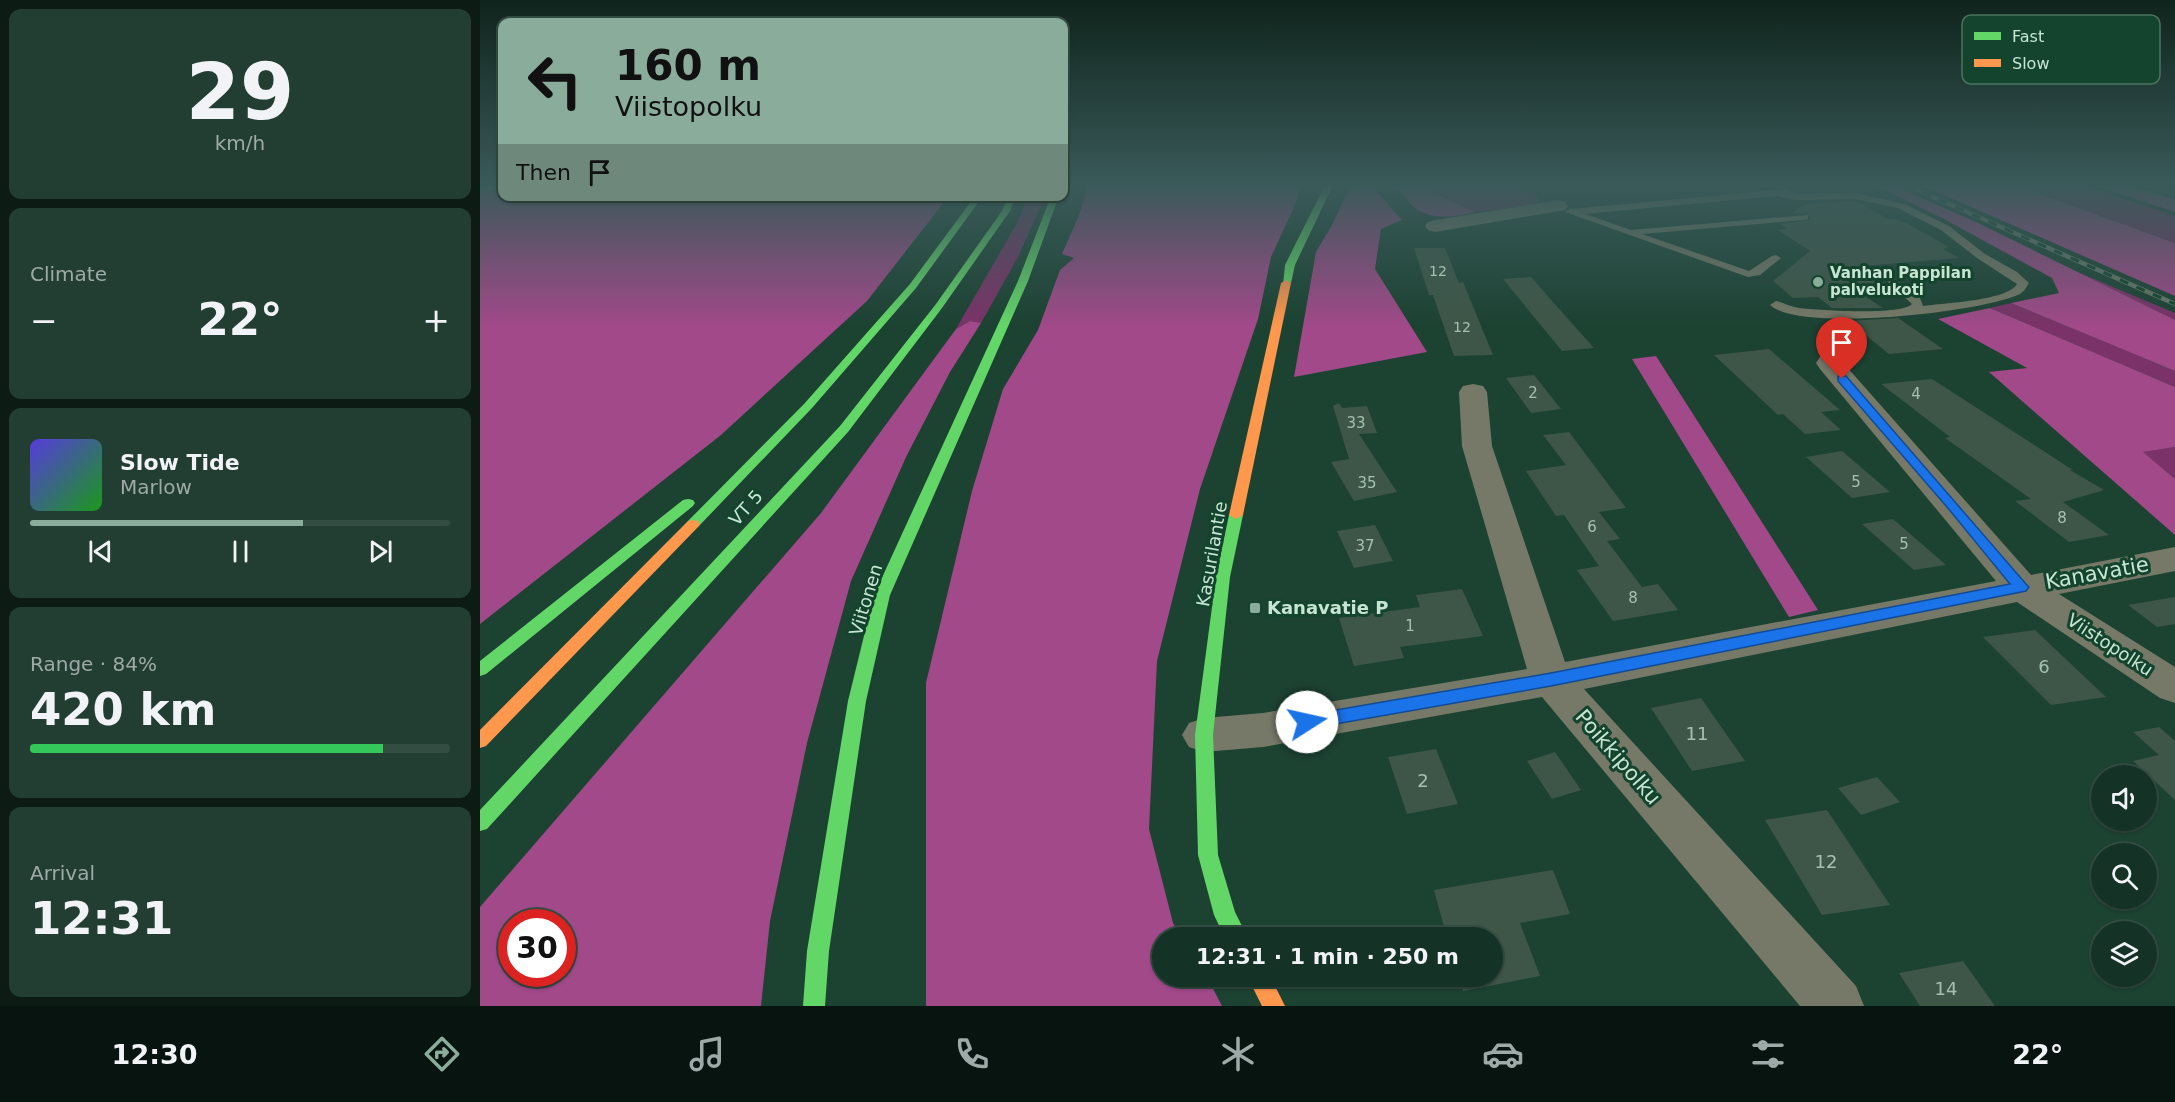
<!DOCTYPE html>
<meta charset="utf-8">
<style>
body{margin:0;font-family:"DejaVu Sans",sans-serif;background:#223e32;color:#f1f3f6;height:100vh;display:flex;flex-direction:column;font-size:22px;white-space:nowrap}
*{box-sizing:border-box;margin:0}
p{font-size:20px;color:#9daaa7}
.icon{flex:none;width:33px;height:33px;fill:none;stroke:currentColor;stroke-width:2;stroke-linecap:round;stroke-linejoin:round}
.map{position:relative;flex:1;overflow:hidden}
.details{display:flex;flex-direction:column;gap:9px;padding:9px;background:#0c1c15;width:480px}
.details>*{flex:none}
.top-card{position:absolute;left:18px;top:18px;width:570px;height:183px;border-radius:12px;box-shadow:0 2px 4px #0004,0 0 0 2px #344d43;background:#8aac9b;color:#111;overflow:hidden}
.buttons{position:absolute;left:1611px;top:765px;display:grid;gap:12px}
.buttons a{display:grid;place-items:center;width:66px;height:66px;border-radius:50%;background:#153226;box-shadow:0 2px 4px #0004,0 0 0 2px #344d43;font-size:30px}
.speed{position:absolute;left:18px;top:909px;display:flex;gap:12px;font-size:30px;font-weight:700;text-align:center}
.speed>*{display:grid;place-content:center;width:78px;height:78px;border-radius:50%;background:#153226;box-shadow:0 2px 4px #0004,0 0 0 2px #344d43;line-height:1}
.speed .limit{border:9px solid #d22;background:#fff;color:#111}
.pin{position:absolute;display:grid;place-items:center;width:51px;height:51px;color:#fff;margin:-62px -26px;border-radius:50% 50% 50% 0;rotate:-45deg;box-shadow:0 0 6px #0007}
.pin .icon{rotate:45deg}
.me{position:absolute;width:66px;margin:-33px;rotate:80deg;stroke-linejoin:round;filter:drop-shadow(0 0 4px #0008)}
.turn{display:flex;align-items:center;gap:21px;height:126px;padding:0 18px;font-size:27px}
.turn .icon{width:78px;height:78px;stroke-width:2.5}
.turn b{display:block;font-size:42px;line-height:51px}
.then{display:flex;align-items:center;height:57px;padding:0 18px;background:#0003;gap:12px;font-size:22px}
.big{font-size:45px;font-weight:800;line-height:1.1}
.details .tile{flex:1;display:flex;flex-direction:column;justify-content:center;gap:9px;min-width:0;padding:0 21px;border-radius:12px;background:#223e32}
.details .dial{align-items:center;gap:0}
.dial b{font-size:78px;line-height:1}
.song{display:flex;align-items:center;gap:18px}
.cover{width:72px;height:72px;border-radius:9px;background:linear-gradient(135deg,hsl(250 70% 55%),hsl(120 70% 35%))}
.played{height:6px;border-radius:3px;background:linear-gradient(90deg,#8aac9b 65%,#344d43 65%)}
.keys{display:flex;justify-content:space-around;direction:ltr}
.heat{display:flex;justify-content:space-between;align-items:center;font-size:33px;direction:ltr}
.charge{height:9px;border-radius:4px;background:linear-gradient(90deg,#34c759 84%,#344d43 0)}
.trip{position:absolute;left:672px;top:927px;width:351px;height:60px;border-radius:30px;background:#153226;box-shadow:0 2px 4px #0004,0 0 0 2px #344d43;font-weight:800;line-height:60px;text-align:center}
.tabs{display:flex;height:96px;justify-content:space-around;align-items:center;background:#08140f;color:#9daaa7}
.tabs .icon{width:42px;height:42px}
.tabs .current{color:#8aac9b}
.tabs b{font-size:27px;color:#f1f3f6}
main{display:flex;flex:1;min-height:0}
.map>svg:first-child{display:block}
.green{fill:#7b3268}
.forest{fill:#a14989;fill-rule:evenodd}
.building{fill:#3e5647}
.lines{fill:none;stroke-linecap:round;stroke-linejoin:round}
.lane{fill:#767967;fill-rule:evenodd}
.street{fill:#767967;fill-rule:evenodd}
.fast{fill:#63d668;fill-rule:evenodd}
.slow{fill:#ff974d;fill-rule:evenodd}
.rail-casing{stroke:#667768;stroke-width:4.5}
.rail{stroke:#14442e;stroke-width:3;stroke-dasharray:9;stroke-linecap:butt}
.route{fill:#1a73e8;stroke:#114b97;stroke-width:1.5}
.poi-dot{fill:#8aac9b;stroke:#14442e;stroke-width:2}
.labels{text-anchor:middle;stroke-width:6;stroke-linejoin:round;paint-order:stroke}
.far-number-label{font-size:14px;fill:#a4c1b0}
.far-poi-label{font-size:15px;font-weight:bold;fill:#c6e5d3;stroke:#14442e;text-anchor:start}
.number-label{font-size:15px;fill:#a4c1b0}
.street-label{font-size:18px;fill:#c6e5d3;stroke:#14442e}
.poi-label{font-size:18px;font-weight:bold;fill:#c6e5d3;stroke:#14442e;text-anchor:start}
.near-number-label{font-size:18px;fill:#a4c1b0}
.near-street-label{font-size:21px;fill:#c6e5d3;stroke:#14442e}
.key{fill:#14442e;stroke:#497460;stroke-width:1.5}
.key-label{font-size:16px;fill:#c6e5d3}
</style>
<main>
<section class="details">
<div class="tile dial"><b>29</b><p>km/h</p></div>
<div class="tile"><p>Climate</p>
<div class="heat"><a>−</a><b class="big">22°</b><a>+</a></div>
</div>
<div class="tile">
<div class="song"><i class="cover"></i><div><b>Slow Tide</b><p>Marlow</p></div></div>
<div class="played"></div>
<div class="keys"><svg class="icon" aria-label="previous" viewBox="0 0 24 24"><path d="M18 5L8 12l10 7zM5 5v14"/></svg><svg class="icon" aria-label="pause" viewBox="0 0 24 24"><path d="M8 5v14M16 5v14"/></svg><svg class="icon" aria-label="next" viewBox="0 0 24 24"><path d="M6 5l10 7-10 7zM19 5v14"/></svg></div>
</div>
<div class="tile"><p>Range · 84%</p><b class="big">420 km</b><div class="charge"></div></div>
<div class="tile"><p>Arrival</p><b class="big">12:31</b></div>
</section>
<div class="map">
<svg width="1695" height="1006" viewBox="0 0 1695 1006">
<rect width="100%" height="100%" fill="#1c4232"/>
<!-- green -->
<path class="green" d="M 937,185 L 1041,185 L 1044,190 L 1055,193 L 1059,201 L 1052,205 L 995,212 Z
M 1535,185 L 1604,185 L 1695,216 L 1695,243 Z
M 548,197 L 565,197 L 538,257 L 501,323 L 490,321 L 476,329 L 537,223 Z
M 1581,265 L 1695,313 L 1695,320 Z
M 1531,303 L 1695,371 L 1695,387 L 1510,308 Z
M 1695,447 L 1695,479 L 1662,452 Z"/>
<!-- forest -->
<path class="forest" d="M 0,185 L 22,185 L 22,196 L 468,197 L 387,301 L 241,435 L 0,624 Z
M 608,185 L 821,185 L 815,205 L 791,257 L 778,319 L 720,489 L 677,661 L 669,829 L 693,923 L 702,937 L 682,938 L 682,976 L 727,977 L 742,1006 L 446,1006 L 446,683 L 492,491 L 523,389 L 558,330 L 580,270 L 594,258 L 582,254 L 599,215 Z
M 915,185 L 937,185 L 995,212 C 978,217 953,220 938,210 C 929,204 922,193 915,185 Z
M 1394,185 L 1412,185 L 1496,222 L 1695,320 L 1695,371 L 1531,303 L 1579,293 L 1572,278 L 1464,219 Z
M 1441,185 L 1535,185 L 1695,243 L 1695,296 Z
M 1614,185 C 1646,185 1665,190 1695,200 L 1695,212 Z
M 893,187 L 922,220 L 901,229 L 895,269 L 947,352 L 814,377 L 836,252 L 852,225 L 869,189 Z
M 1510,308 L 1695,387 L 1695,447 L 1663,452 L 1695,479 L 1695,535 L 1509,372 L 1547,368 L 1458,319 Z
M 490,321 L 501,323 L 470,372 L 426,457 L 371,581 L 327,743 L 290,921 L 281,1006 L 0,1006 L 0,907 L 341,513 L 476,329 ZM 32,922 L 82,922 L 82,974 L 32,974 Z
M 1176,356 L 1338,610 L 1309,617 L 1152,359 Z"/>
<!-- building -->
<path class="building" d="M 1368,201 L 1378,202 L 1408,219 L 1415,219 L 1428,224 L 1469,247 L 1463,249 L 1479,258 L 1383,266 L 1417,293 L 1383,295 L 1403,308 L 1352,308 L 1338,297 L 1313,298 L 1293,281 L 1330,251 L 1298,230 L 1307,229 L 1300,224 L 1330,220 L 1328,213 L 1310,214 L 1326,204 Z
M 934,248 L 965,248 L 979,283 L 983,282 L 1013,355 L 974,356 L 953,295 L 949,295 Z
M 1051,277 L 1065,293 L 1114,348 L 1082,351 L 1023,279 Z
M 1418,318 L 1463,349 L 1409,354 L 1368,321 Z
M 1289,349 L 1360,410 L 1341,412 L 1361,430 L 1325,434 L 1303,414 L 1298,415 L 1234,355 Z
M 1054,375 L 1081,409 L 1051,413 L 1026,378 Z
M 1452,379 L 1593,470 L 1590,470 L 1624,490 L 1583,502 L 1629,535 L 1589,542 L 1535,501 L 1551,499 L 1465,438 L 1470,437 L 1401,384 Z
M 859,403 L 862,408 L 887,406 L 897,433 L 879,434 L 917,492 L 874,501 L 851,462 L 869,459 L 853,406 Z
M 1089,432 L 1146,508 L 1119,512 L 1140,539 L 1127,541 L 1162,587 L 1178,584 L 1198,610 L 1133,621 L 1097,570 L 1119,566 L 1084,515 L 1076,516 L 1046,471 L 1086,465 L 1063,435 Z
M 1362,451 L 1410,492 L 1372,498 L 1326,457 Z
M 1413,519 L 1466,565 L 1434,570 L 1382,524 Z
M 895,525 L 913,561 L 874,568 L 857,531 Z
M 982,589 L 1003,636 L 920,647 L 924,658 L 874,666 L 859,618 L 940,607 L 936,595 Z
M 1695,597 L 1695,624 L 1677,627 L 1648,605 Z
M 1555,630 L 1626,697 L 1571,705 L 1503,637 Z
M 1221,698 L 1265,761 L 1212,771 L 1171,708 Z
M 1679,727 L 1695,741 L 1695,800 L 1653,761 L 1679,755 L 1653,732 Z
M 956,749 L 978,804 L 927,814 L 908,757 Z
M 1075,752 L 1101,790 L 1072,799 L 1047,761 Z
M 1397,777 L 1420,802 L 1381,815 L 1358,788 Z
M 1347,810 L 1410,905 L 1342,915 L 1285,820 Z
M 1073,870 L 1090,914 L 1040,923 L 1060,976 L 983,991 L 979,976 L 1012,976 L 1012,938 L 967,938 L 954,890 Z
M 1483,961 L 1515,1006 L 1440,1006 L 1419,973 Z"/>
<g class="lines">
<!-- lane -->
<path class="lane" d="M 1307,189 L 1310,190 L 1311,193 L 1317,194 L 1375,193 L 1425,204 L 1469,226 L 1505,254 L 1537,272 L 1549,283 C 1546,287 1545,291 1540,294 C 1503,312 1320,333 1290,305 L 1296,301 C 1304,303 1311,307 1319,308 C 1338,310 1420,316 1432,304 L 1408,282 L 1414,279 L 1440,298 L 1443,306 C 1463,303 1527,301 1537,284 L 1497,258 L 1461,230 L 1418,208 L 1375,199 L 1317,200 L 1295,196 L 1105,214 L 1151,230 L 1328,215 L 1328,219 L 1324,220 L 1162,234 L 1269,271 L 1292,256 L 1296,255 L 1301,258 L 1280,275 L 1268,277 L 1085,212 L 1090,209 Z"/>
<!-- street -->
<path class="street" d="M 0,185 L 18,185 L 16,189 L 0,194 Z
M 1078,200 L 1085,202 L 1088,206 L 1085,210 L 955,232 L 948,230 L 945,226 L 948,222 L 955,220 Z
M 1349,355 L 1358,357 L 1551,575 L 1695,547 L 1695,571 L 1579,594 L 1695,667 L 1695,703 L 1680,698 L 1537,602 L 1104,689 L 1376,986 L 1384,1006 L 1320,1006 L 1062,697 L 783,747 L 724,752 L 709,747 L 702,735 L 709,723 L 724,718 L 783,713 L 1047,669 L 982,446 L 979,392 L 983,386 L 993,384 L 1003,386 L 1007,392 L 1012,446 L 1085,662 L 1516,581 L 1340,369 L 1336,363 L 1340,357 Z"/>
<!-- fast -->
<path class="fast" d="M 845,185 L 853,185 L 815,265 L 811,283 L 803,285 L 805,265 Z
M 495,196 L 503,196 L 436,288 L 332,408 L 218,527 L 208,527 L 206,524 L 208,521 L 324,404 L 430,284 Z
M 528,196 L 536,196 L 530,211 L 462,308 L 368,432 L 7,829 L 0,831 L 0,810 L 360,426 L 456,304 L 522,211 Z
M 571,196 L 579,196 L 548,281 L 410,595 L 386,701 L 349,951 L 345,1006 L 323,1006 L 327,951 L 368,701 L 394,595 L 538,281 Z
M 208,499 L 213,500 L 215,503 L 213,506 L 6,674 L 0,676 L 0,661 L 203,500 Z
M 756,511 L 763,515 L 750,577 L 733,735 L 738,855 L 755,912 L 768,938 L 745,938 L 734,915 L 718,855 L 715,735 L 736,577 L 749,515 Z"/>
<!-- slow -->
<path class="slow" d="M 806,280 L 811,283 L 763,515 L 756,519 L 749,515 L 801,283 Z
M 213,520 L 218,521 L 220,524 L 218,527 L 6,746 L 0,748 L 0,730 L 208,521 Z
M 767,976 L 790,976 L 805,1006 L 782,1006 Z"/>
<defs>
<path id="rail" d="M 1426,185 L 1695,304"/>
</defs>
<!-- rail casing -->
<use href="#rail" class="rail-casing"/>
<!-- rail -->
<use href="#rail" class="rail"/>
</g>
<!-- sky -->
<linearGradient id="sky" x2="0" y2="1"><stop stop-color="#0f241c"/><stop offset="0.57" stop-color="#3a5a5a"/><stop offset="1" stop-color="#3a5a5a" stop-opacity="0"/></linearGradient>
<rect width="1695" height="326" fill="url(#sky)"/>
<!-- route -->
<path class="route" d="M 1358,376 L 1366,376 L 1546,584 L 1549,587 L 1546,591 L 1071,686 L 827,729 L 821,727 L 818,722 L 821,717 L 827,715 L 1071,673 L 1530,584 L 1467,507 L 1358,381 Z"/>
<!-- markers -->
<g class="poi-dot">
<circle cx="1338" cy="282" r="6"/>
<rect x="769" y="602" width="12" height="12" rx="3"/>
</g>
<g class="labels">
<!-- far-number labels -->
<g class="far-number-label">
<text x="958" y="276">12</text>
<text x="982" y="332">12</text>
</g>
<!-- far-poi labels -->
<g class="far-poi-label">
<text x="1350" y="278">Vanhan Pappilan<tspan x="1350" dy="17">palvelukoti</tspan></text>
</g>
<!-- number labels -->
<g class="number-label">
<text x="1053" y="398">2</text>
<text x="1436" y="399">4</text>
<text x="876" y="428">33</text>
<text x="1376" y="487">5</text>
<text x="887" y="488">35</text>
<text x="1582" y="523">8</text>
<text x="1112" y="532">6</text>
<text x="1424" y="549">5</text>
<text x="885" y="551">37</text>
<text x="1153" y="603">8</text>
<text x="930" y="631">1</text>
</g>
<!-- street labels -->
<g class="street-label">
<text transform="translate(266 508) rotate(-48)" y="6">VT 5</text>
<text transform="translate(732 554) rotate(-80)" y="6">Kasurilantie</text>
<text transform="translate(386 600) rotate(-73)" y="6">Viitonen</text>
<text transform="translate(1630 645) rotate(33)" y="6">Viistopolku</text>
</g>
<!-- poi labels -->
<g class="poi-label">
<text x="787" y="614">Kanavatie P</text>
</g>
<!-- near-number labels -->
<g class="near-number-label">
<text x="1564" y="673">6</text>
<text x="1217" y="740">11</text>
<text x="943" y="787">2</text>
<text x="1346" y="868">12</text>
<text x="1466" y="995">14</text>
</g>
<!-- near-street labels -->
<g class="near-street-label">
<text transform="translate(1617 573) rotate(-10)" y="7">Kanavatie</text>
<text transform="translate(1138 757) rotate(49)" y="7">Poikkipolku</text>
</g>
</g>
<!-- legend -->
<rect x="1482" y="15" width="198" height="69" rx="9" class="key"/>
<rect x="1494" y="32" width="27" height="8" fill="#63d668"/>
<rect x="1494" y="59" width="27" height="8" fill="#ff974d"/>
<g class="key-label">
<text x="1532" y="42">Fast</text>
<text x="1532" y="69">Slow</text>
</g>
</svg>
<div class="buttons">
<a><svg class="icon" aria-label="sound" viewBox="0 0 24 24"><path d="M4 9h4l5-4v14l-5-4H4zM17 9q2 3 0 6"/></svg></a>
<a><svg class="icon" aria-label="search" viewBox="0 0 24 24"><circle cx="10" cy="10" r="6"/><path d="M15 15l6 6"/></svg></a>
<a><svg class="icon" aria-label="layers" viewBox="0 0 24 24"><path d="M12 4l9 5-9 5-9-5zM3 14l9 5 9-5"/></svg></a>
</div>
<div class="speed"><div class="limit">30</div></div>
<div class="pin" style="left:1362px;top:379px;background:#d93025"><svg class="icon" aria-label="arrive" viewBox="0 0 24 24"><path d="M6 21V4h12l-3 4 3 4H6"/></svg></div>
<svg class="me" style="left:827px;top:722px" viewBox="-20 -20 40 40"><circle r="19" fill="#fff"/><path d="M0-13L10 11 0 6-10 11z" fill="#1a73e8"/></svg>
<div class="trip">12:31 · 1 min · 250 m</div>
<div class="top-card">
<div class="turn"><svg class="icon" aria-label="left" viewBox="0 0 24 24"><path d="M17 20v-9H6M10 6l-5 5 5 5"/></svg><div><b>160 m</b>Viistopolku</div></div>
<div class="then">Then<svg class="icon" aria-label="arrive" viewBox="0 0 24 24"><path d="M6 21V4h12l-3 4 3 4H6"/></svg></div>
</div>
</div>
</main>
<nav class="tabs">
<b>12:30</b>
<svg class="icon current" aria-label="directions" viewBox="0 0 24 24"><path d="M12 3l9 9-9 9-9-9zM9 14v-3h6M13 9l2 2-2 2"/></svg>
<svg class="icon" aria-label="music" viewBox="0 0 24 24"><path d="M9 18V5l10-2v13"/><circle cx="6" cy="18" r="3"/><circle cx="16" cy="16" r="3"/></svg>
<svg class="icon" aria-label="phone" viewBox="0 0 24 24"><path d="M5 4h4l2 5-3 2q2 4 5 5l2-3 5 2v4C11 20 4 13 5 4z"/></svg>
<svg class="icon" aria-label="climate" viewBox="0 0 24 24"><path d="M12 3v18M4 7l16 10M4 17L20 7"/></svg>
<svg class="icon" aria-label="car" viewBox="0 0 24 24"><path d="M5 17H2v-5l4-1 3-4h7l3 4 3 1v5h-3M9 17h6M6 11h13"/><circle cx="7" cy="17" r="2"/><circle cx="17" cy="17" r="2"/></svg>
<svg class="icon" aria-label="filters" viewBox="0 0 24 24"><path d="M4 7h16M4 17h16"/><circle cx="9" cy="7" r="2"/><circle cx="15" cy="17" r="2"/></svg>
<b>22°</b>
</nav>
